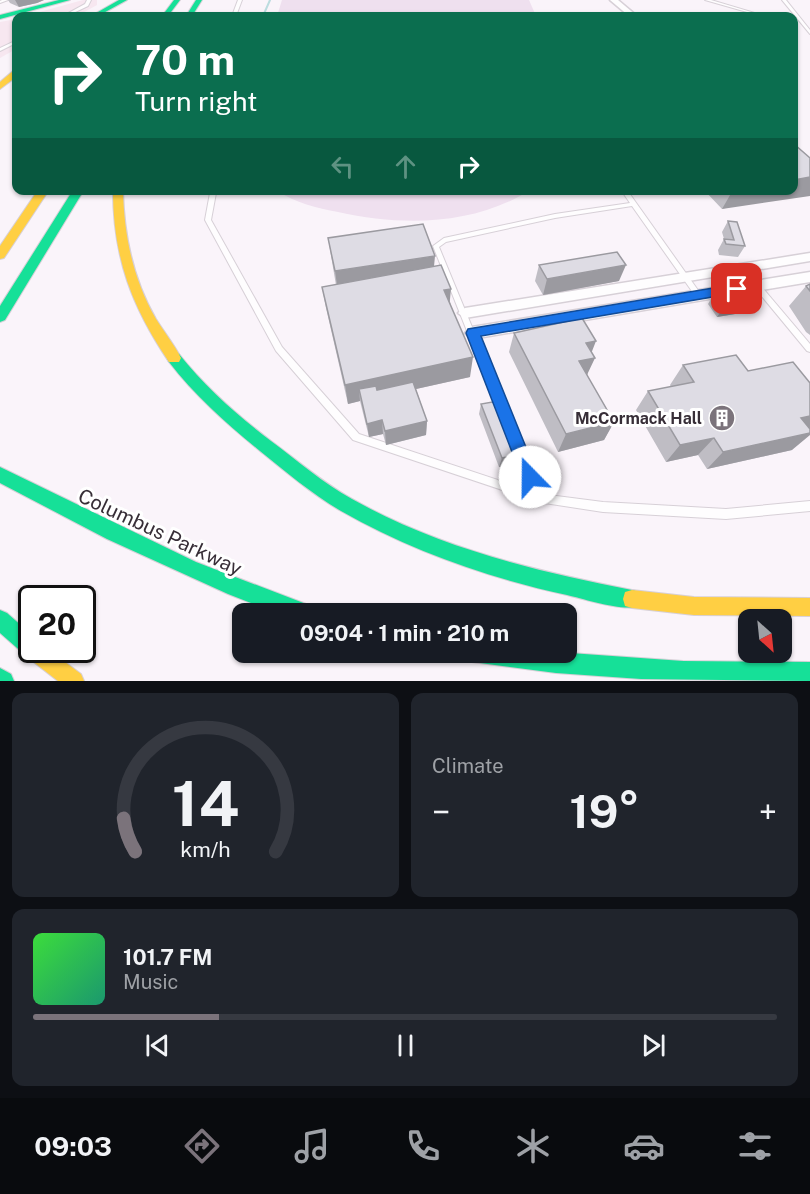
<!DOCTYPE html>
<meta charset="utf-8">
<style>
body{margin:0;font-family:"Public Sans",sans-serif;background:#20242c;color:#f1f3f6;height:100vh;display:flex;flex-direction:column;font-size:22px;white-space:nowrap}
*{box-sizing:border-box;margin:0}
p{font-size:20px;color:#9ea1a6}
.icon{flex:none;width:33px;height:33px;fill:none;stroke:currentColor;stroke-width:2;stroke-linecap:round;stroke-linejoin:round}
.map{position:relative;height:681px;overflow:hidden}
.side{display:flex;flex-direction:column;gap:12px;padding:12px;background:#0d0f14;flex:1}
.side>*{flex:none}
.banner{position:absolute;left:12px;top:12px;width:786px;height:183px;border-radius:12px;box-shadow:0 2px 4px #0004;background:#0b6e4f;color:#fff;overflow:hidden}
.needle{width:39px;rotate:153deg}
.tools{position:absolute;left:738px;top:609px;display:grid;gap:12px}
.tools a{display:grid;place-items:center;width:54px;height:54px;border-radius:12px;background:#171b24;box-shadow:0 2px 4px #0004;font-size:30px}
.speed{position:absolute;left:18px;top:585px;display:flex;gap:12px;font-size:30px;font-weight:700;text-align:center}
.speed>*{display:grid;place-content:center;width:78px;height:78px;border-radius:50%;background:#171b24;box-shadow:0 2px 4px #0004;line-height:1}
.speed .limit{border:3px solid #111;border-radius:9px;background:#fff;color:#111}
.pin{position:absolute;display:grid;place-items:center;width:51px;height:51px;color:#fff;margin:-26px;border-radius:12px;box-shadow:0 3px 9px #0006}
.me{position:absolute;width:66px;margin:-33px;rotate:338deg;stroke-linejoin:round;filter:drop-shadow(0 0 4px #0008)}
.turn{display:flex;align-items:center;gap:21px;height:126px;padding:0 24px;font-size:27px}
.turn .icon{width:78px;height:78px;stroke-width:2.5}
.turn b{display:block;font-size:42px;line-height:51px}
.lanes{display:flex;align-items:center;height:57px;padding:0 24px;background:#0003;justify-content:center;gap:30px;direction:ltr}
.lanes .off{opacity:.35}
.big{font-size:45px;font-weight:700;line-height:1.1}
.side .widget{flex:1;display:flex;flex-direction:column;justify-content:center;gap:9px;min-width:0;padding:0 21px;border-radius:12px;background:#20242c}
.side .dial{align-items:center;gap:0}
.dial svg{height:156px;overflow:visible;fill:none;stroke:#363941;stroke-width:7;stroke-linecap:round;text-anchor:middle}
.dial text{fill:#f1f3f6;stroke:none}
.song{display:flex;align-items:center;gap:18px}
.cover{width:72px;height:72px;border-radius:9px;background:linear-gradient(135deg,hsl(120 70% 55%),hsl(160 70% 35%))}
.played{height:6px;border-radius:3px;background:linear-gradient(90deg,#7b737b 25%,#363941 25%)}
.keys{display:flex;justify-content:space-around;direction:ltr}
.heat{display:flex;justify-content:space-between;align-items:center;font-size:33px;direction:ltr}
.side .tiles{flex:1;display:grid;gap:12px;grid-template-columns:1fr 1fr}
.widget:last-child{grid-column:span 2}
.trip{position:absolute;left:232px;top:603px;width:345px;height:60px;border-radius:12px;background:#171b24;box-shadow:0 2px 4px #0004;font-weight:700;line-height:60px;text-align:center}
.tab-bar{display:flex;height:96px;justify-content:space-around;align-items:center;background:#090b0e;color:#9ea1a6}
.tab-bar .icon{width:42px;height:42px}
.tab-bar .current{color:#7b737b}
.tab-bar b{font-size:27px;color:#f1f3f6}
.map>svg:first-child{display:block}
.commercial{fill:#f7e7f0}
.green{fill:#efe0ef}
.lines{fill:none;stroke-linecap:round;stroke-linejoin:round}
.stream{stroke:#bbdcdf;stroke-width:2}
.lane-casing{stroke:#d7d0d7;stroke-width:2}
.street-casing{stroke:#d7d0d7;stroke-width:3}
.fast-casing{stroke:#d7d0d7;stroke-width:2}
.slow-casing{stroke:#d7d0d7;stroke-width:2}
.lane{fill:#fefdfe;fill-rule:evenodd}
.street{fill:#fefdfe;fill-rule:evenodd}
.fast{fill:#16e098;fill-rule:evenodd}
.slow{fill:#ffcf43;fill-rule:evenodd}
.wall{fill:#bfbdc4}
.shaded-wall{fill:#9b9aa0}
.building{fill:#dedce4;stroke:#9b9aa0;stroke-width:1.5}
.route{fill:#1a73e8;stroke:#114b97;stroke-width:1.5}
.labels{text-anchor:middle;stroke-width:6;stroke-linejoin:round;paint-order:stroke}
.poi-label{font-size:16px;font-weight:bold;fill:#372e37;stroke:#fff;text-anchor:end}
.near-street-label{font-size:20px;fill:#372e37;stroke:#fff}
</style>
<div class="map">
<svg width="810" height="681" viewBox="0 0 810 681">
<rect width="100%" height="100%" fill="#faf4fa"/>
<!-- commercial -->
<path class="commercial" d="M 83,0 L 97,0 L 97,5 L 77,16 L 25,16 Z
M 16,19 L 16,49 L 0,58 L 0,22 Z"/>
<!-- green -->
<path class="green" d="M 282,0 L 529,0 L 536,16 L 277,16 Z
M 278,191 L 529,191 C 471,226 402,226 338,212 C 317,208 295,203 278,191 Z"/>
<g class="lines">
<!-- stream -->
<path class="stream" d="M 263,16 L 270,0"/>
<defs>
<path id="lane" d="M 2,0 L 8,0 L 0,3 L 0,1 Z
M 87,0 L 91,0 L 88,6 L 67,16 L 63,16 L 85,4 Z
M 238,0 L 242,0 L 236,16 L 232,16 Z
M 705,0 L 711,0 L 765,16 L 761,16 Z
M 782,0 L 786,0 L 810,30 L 810,34 Z
M 15,41 L 16,41 L 16,43 L 0,51 L 0,48 Z
M 208,190 L 214,190 L 216,193 L 211,220 L 282,347 L 359,434 L 531,491 L 433,246 L 444,238 L 555,214 L 630,203 L 621,190 L 627,190 L 700,293 L 701,295 L 700,297 L 696,297 L 632,206 L 555,218 L 446,242 L 439,247 L 541,494 L 603,502 L 726,509 L 810,501 L 810,511 L 726,519 L 603,512 L 538,502 L 353,440 L 276,351 L 205,220 L 210,193 Z
M 740,266 L 744,266 L 810,344 L 810,352 L 807,351 L 740,270 L 739,268 Z"/>
<path id="street" d="M 610,0 L 618,0 L 637,16 L 629,16 Z
M 810,253 L 810,261 L 465,318 L 458,313 L 465,308 Z
M 810,272 L 810,282 L 472,339 L 465,333 L 472,327 Z"/>
<path id="fast" d="M 59,0 L 70,0 L 0,19 L 0,15 Z
M 119,0 L 127,0 L 98,16 L 91,16 Z
M 174,0 L 180,0 L 168,16 L 162,16 Z
M 196,0 L 202,0 L 192,16 L 186,16 Z
M 73,190 L 84,190 L 5,320 L 0,322 L 0,306 Z
M 174,352 L 179,354 C 206,388 237,415 271,441 C 298,461 323,483 352,499 C 439,548 536,571 632,590 L 639,592 L 641,599 L 639,606 C 624,612 584,599 567,595 C 489,578 411,551 341,511 C 312,494 286,472 260,451 C 227,424 195,396 169,362 L 167,358 L 169,354 Z
M 0,467 L 196,562 L 314,607 L 316,614 L 279,614 L 228,594 L 107,539 L 0,483 Z
M 0,610 L 7,613 L 32,635 L 32,650 L 41,650 L 39,655 L 32,658 L 25,655 L 0,633 Z
M 462,652 L 556,652 L 683,661 L 810,662 L 810,681 L 641,679 L 556,673 L 472,662 L 465,659 Z
M 0,668 L 11,674 L 14,681 L 0,681 Z"/>
<path id="slow" d="M 13,71 L 16,71 L 16,77 L 0,89 L 0,82 Z
M 38,190 L 49,190 L 4,258 L 0,259 L 0,246 Z
M 113,190 L 123,190 C 124,236 133,279 156,319 C 164,332 174,344 181,358 L 179,362 L 169,362 C 132,307 113,258 113,190 Z
M 632,590 L 694,597 L 810,598 L 810,616 L 694,615 L 632,608 L 625,606 L 623,599 L 625,592 Z
M 32,641 L 32,650 L 49,650 L 81,674 L 84,681 L 58,681 L 27,657 L 24,650 L 27,643 Z"/>
</defs>
<!-- lane casing -->
<use href="#lane" class="lane-casing"/>
<!-- street casing -->
<use href="#street" class="street-casing"/>
<!-- fast casing -->
<use href="#fast" class="fast-casing"/>
<!-- slow casing -->
<use href="#slow" class="slow-casing"/>
<!-- lane -->
<use href="#lane" class="lane"/>
<!-- street -->
<use href="#street" class="street"/>
<!-- fast -->
<use href="#fast" class="fast"/>
<!-- slow -->
<use href="#slow" class="slow"/>
</g>
<!-- wall -->
<path class="wall" d="M 8,0 L 44,0 L 37,3 L 19,7 L 10,3 Z
M 704,190 L 794,190 L 722,209 Z
M 728,221 L 745,246 L 738,257 L 719,255 L 718,250 L 724,239 L 722,232 Z
M 328,238 L 434,267 L 450,302 L 470,377 L 416,389 L 427,421 L 426,435 L 386,445 L 383,434 L 369,437 L 360,401 L 348,404 L 326,308 L 322,287 L 336,285 Z
M 539,265 L 619,281 L 543,295 L 535,281 Z
M 810,284 L 810,335 L 806,332 L 789,306 L 806,286 Z
M 714,294 L 755,301 L 747,312 L 717,317 L 708,304 Z
M 514,333 L 592,352 L 587,376 L 614,422 L 604,440 L 558,452 L 509,352 Z
M 683,365 L 792,450 L 707,469 L 698,455 L 666,462 L 636,410 L 648,391 L 671,387 L 670,385 Z
M 481,404 L 520,454 L 517,463 L 499,467 L 479,414 Z"/>
<!-- shaded-wall -->
<path class="shaded-wall" d="M 15,0 L 44,0 L 37,3 L 19,7 Z
M 810,177 L 810,196 L 722,209 L 733,190 L 794,190 L 794,180 Z
M 435,256 L 433,277 L 338,292 L 335,271 Z
M 626,265 L 619,281 L 543,295 L 547,279 Z
M 451,289 L 449,309 L 444,290 Z
M 755,301 L 747,312 L 717,317 L 724,307 Z
M 596,341 L 589,359 L 595,358 L 586,377 L 571,381 L 586,343 Z
M 473,357 L 470,377 L 362,401 L 359,389 L 360,401 L 348,404 L 345,385 Z
M 810,416 L 810,430 L 801,418 Z
M 382,420 L 383,434 L 369,437 L 367,424 Z
M 427,421 L 426,435 L 386,445 L 385,431 Z
M 614,422 L 604,440 L 558,452 L 566,434 Z
M 810,433 L 810,435 L 792,450 L 707,469 L 723,452 Z
M 714,438 L 698,455 L 666,462 L 680,445 Z
M 520,454 L 517,463 L 499,467 L 502,458 Z"/>
<!-- building -->
<path class="building" d="M 794,144 L 810,158 L 810,177 L 794,180 Z
M 728,221 L 737,222 L 745,246 L 726,244 L 724,239 L 734,240 Z
M 423,224 L 435,256 L 335,271 L 328,238 Z
M 617,252 L 626,265 L 547,279 L 539,265 Z
M 441,265 L 451,289 L 444,290 L 473,357 L 345,385 L 322,287 Z
M 810,284 L 810,291 L 806,286 Z
M 744,289 L 755,301 L 724,307 L 714,294 Z
M 582,318 L 596,341 L 586,343 L 595,358 L 579,361 L 614,422 L 566,434 L 514,333 Z
M 736,355 L 748,371 L 793,362 L 810,383 L 810,416 L 801,418 L 810,429 L 810,433 L 723,452 L 714,438 L 680,445 L 648,391 L 694,382 L 683,365 Z
M 413,382 L 427,421 L 385,431 L 382,420 L 367,424 L 359,389 L 376,386 L 377,390 Z
M 498,401 L 520,454 L 502,458 L 481,404 Z"/>
<!-- route -->
<path class="route" d="M 737,284 L 742,286 L 742,292 L 481,336 L 538,477 L 535,483 L 530,485 L 524,483 L 466,333 L 468,329 Z"/>
<!-- icons -->
<defs>
<symbol id="building-disc" viewBox="-11 -11 22 22"><circle r="9.5" fill="#7b737b" stroke="#fff"/><path d="M-4-6H4V6H1V3H-1V6H-4ZM-2.5-4.3h1.7v1.8h-1.7ZM.8-4.3h1.7v1.8H.8ZM-2.5-1h1.7V.8h-1.7ZM.8-1h1.7V.8H.8Z" fill="#fff"/></symbol>
</defs>
<g fill-rule="evenodd">
<use href="#building-disc" x="707" y="403" width="30" height="30"/>
</g>
<g class="labels">
<!-- poi labels -->
<g class="poi-label">
<text x="702" y="424">McCormack Hall</text>
</g>
<!-- near-street labels -->
<g class="near-street-label">
<text transform="translate(160 532) rotate(25)" y="7">Columbus Parkway</text>
</g>
</g>
</svg>
<div class="tools">
<a><svg class="needle" viewBox="-14 -14 28 28"><path d="M0-13l5 13h-10z" fill="#e53935"/><path d="M0 13l5-13h-10z" fill="#9ea1a6"/></svg></a>
</div>
<div class="speed"><div class="limit">20</div></div>
<div class="pin" style="left:737px;top:289px;background:#d93025"><svg class="icon" aria-label="arrive" viewBox="0 0 24 24"><path d="M6 21V4h12l-3 4 3 4H6"/></svg></div>
<svg class="me" style="left:530px;top:477px" viewBox="-20 -20 40 40"><circle r="19" fill="#fff"/><path d="M0-13L10 11 0 6-10 11z" fill="#1a73e8"/></svg>
<div class="trip">09:04 · 1 min · 210 m</div>
<div class="banner">
<div class="turn"><svg class="icon" aria-label="right" viewBox="0 0 24 24"><path d="M7 20v-9h11M14 6l5 5-5 5"/></svg><div><b>70 m</b>Turn right</div></div>
<div class="lanes"><svg class="icon off" aria-label="left" viewBox="0 0 24 24"><path d="M17 20v-9H6M10 6l-5 5 5 5"/></svg><svg class="icon off" aria-label="ahead" viewBox="0 0 24 24"><path d="M12 20V5M6 11l6-6 6 6"/></svg><svg class="icon" aria-label="right" viewBox="0 0 24 24"><path d="M7 20v-9h11M14 6l5 5-5 5"/></svg></div>
</div>
</div>
<section class="side">
<div class="tiles">
<div class="widget dial"><svg viewBox="0 0 100 80">
<path d="M14 69A42 42 0 1 1 86 69"/>
<path d="M14 69A42 42 0 0 1 8 52" stroke="#7b737b"/>
<text x="50" y="56" font-size="32" font-weight="700">14</text>
<text x="50" y="72" font-size="11">km/h</text>
</svg></div>
<div class="widget"><p>Climate</p>
<div class="heat"><a>−</a><b class="big">19°</b><a>+</a></div>
</div>
<div class="widget">
<div class="song"><i class="cover"></i><div><b>101.7 FM</b><p>Music</p></div></div>
<div class="played"></div>
<div class="keys"><svg class="icon" aria-label="previous" viewBox="0 0 24 24"><path d="M18 5L8 12l10 7zM5 5v14"/></svg><svg class="icon" aria-label="pause" viewBox="0 0 24 24"><path d="M8 5v14M16 5v14"/></svg><svg class="icon" aria-label="next" viewBox="0 0 24 24"><path d="M6 5l10 7-10 7zM19 5v14"/></svg></div>
</div>
</div>
</section>
<nav class="tab-bar">
<b>09:03</b>
<svg class="icon current" aria-label="directions" viewBox="0 0 24 24"><path d="M12 3l9 9-9 9-9-9zM9 14v-3h6M13 9l2 2-2 2"/></svg>
<svg class="icon" aria-label="music" viewBox="0 0 24 24"><path d="M9 18V5l10-2v13"/><circle cx="6" cy="18" r="3"/><circle cx="16" cy="16" r="3"/></svg>
<svg class="icon" aria-label="phone" viewBox="0 0 24 24"><path d="M5 4h4l2 5-3 2q2 4 5 5l2-3 5 2v4C11 20 4 13 5 4z"/></svg>
<svg class="icon" aria-label="climate" viewBox="0 0 24 24"><path d="M12 3v18M4 7l16 10M4 17L20 7"/></svg>
<svg class="icon" aria-label="car" viewBox="0 0 24 24"><path d="M5 17H2v-5l4-1 3-4h7l3 4 3 1v5h-3M9 17h6M6 11h13"/><circle cx="7" cy="17" r="2"/><circle cx="17" cy="17" r="2"/></svg>
<svg class="icon" aria-label="filters" viewBox="0 0 24 24"><path d="M4 7h16M4 17h16"/><circle cx="9" cy="7" r="2"/><circle cx="15" cy="17" r="2"/></svg>
</nav>
